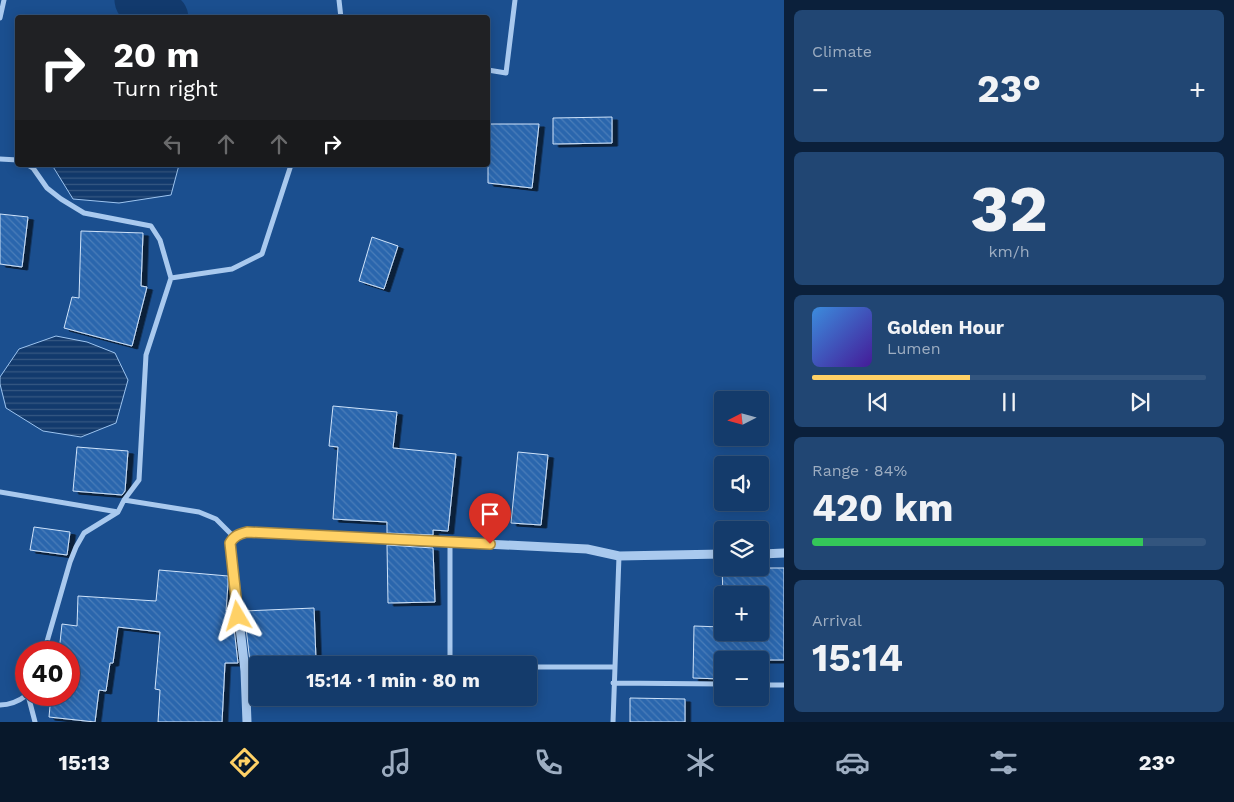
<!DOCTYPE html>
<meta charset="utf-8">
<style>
body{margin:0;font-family:"Work Sans",sans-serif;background:#214673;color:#f1f3f6;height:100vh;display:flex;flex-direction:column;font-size:19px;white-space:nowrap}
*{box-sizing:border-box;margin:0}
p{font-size:16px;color:#9dadc1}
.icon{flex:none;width:28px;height:28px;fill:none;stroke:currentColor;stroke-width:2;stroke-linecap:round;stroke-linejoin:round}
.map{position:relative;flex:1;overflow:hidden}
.drawer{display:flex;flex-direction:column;gap:10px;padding:10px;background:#0b203b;width:450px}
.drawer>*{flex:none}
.guide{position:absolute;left:15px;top:15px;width:475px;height:152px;border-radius:5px;box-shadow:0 2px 12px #0003,0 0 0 1px #33557e;background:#202124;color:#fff;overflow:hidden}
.needle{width:32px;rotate:264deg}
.fabs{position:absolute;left:714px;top:391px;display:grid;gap:10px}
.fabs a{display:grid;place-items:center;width:55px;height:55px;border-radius:5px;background:#143b6b;box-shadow:0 2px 12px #0003,0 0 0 1px #33557e;font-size:25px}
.speed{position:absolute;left:15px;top:641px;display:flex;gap:10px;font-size:25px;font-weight:700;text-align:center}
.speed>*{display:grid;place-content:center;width:65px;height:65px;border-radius:50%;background:#143b6b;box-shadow:0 2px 12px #0003,0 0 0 1px #33557e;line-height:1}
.speed .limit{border:8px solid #d22;background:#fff;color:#111}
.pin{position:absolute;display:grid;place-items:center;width:42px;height:42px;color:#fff;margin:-51px -21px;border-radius:50% 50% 50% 0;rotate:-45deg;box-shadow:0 0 5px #0007}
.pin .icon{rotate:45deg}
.me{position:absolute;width:55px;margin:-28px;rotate:353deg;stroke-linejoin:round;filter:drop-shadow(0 0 4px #0008)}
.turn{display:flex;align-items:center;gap:18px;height:105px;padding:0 15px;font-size:22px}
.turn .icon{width:65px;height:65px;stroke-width:2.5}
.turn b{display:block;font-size:35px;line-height:42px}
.lanes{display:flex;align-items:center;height:48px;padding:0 15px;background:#0003;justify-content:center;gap:25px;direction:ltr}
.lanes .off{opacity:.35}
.big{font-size:38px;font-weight:700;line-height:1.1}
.drawer .card{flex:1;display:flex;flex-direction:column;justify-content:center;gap:8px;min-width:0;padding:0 18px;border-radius:8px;background:#214673}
.drawer .dial{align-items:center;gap:0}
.dial b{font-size:65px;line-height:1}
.song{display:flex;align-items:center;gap:15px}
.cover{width:60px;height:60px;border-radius:8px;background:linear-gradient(135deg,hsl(210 70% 55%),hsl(260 70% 35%))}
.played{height:5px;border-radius:2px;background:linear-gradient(90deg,#ffd166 40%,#33557e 40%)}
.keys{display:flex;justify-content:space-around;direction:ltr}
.heat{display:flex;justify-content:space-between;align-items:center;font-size:28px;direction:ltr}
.charge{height:8px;border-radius:4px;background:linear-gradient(90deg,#34c759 84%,#33557e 0)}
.trip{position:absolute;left:249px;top:656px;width:288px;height:50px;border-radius:5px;background:#143b6b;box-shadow:0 2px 12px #0003,0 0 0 1px #33557e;font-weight:700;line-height:50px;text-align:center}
.tabs{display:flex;height:80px;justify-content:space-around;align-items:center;background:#08182b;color:#9dadc1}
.tabs .icon{width:35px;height:35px}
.tabs .current{color:#ffd166}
.tabs b{font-size:22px;color:#f1f3f6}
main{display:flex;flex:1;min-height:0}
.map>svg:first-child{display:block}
.water{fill:url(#water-rules);stroke:#9cc4f0}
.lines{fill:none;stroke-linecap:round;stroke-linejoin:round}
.river{stroke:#123a6d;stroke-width:51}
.building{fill:url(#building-back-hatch);stroke:#cfe3fa;filter:url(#shadow)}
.minor{stroke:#a9c9ee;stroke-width:5}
.tertiary{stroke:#a9c9ee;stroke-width:9}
.route-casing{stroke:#a68842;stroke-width:12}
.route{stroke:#ffd166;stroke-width:9}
</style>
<main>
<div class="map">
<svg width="784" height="722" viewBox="0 0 784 722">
<defs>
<pattern id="water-rules" width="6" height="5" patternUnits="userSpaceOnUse" patternTransform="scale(1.25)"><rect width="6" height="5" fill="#123a6d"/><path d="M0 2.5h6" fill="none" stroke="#365883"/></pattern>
<pattern id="building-back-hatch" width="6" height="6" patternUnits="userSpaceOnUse" patternTransform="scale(1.25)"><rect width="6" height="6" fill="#2a66ad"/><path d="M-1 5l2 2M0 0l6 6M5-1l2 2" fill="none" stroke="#4a7db9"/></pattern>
<filter id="shadow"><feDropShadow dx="5.5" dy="3" stdDeviation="0" flood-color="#0009"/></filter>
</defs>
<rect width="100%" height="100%" fill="#1b4f8f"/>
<!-- water -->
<path class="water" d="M 52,165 L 179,165 L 171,195 L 119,203 L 73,199 Z
M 56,336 L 87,342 L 115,353 L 128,380 L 116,423 L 81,437 L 43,431 L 6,408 L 0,384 L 0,377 L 19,349 Z"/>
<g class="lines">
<!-- river -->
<path class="river" d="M 140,0 L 163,18"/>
</g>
<!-- building -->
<path class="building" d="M 612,117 L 612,143 L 553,144 L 553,118 Z
M 488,124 L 539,124 L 532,188 L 488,183 Z
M 0,214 L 28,217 L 22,267 L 0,264 Z
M 81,231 L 143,233 L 141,286 L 147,287 L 132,346 L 64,328 L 72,297 L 79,298 Z
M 372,237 L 398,246 L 384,289 L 359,281 Z
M 333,406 L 397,412 L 393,448 L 456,454 L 448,531 L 433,530 L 433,535 L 387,533 L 387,522 L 333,519 L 338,447 L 329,446 Z
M 77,447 L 128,451 L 125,491 L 122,495 L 73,491 Z
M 518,452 L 548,455 L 541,525 L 511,523 Z
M 34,527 L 70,532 L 67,555 L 30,550 Z
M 387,545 L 433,548 L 435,602 L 388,603 Z
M 722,568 L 784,568 L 784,660 L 722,660 L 722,679 L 693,678 L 694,626 L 722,627 L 722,632 L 760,632 L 760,595 L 723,595 Z
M 159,570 L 228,576 L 228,584 L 226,611 L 232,611 L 238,663 L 225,663 L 222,722 L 158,722 L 160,690 L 155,689 L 160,632 L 118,627 L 113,663 L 110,663 L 106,691 L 99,690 L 95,722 L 49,717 L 51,695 L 69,695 L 69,652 L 59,652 L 62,624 L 77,626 L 78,596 L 156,601 Z
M 314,608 L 316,660 L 250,662 L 244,611 Z
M 630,698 L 685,699 L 685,722 L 630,722 Z"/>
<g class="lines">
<!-- minor -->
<path class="minor" d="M 339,0 L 341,18
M 0,18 L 4,0
M 488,70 L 506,73 L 515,0
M 0,159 L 18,160
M 28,165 L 33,168 L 47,188 L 61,199 L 84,213 L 151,226 L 160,240 L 171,278
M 0,492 L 118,512
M 124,500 L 199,512 L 216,519 L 234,537
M 44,652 L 70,562 L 76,547 L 84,533 L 118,512 L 124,500 L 139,480 L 146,355 L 171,278 L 232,269 L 262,254 L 291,165
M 450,665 L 450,542
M 528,667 L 615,667
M 245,671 L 258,671
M 613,683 L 722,684
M 760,685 L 784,685
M 28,695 L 35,722
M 0,705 C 11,705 19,701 27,695
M 613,722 L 619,556"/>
<!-- tertiary -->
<path class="tertiary" d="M 760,554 L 784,553
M 247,722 L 245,671 L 230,543 C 234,536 239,534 247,532 L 587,549 L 619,556 L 722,554"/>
</g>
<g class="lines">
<defs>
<path id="route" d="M 238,616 L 230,543 C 234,536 239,534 247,532 L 490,544"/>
</defs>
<!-- route casing -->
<use href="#route" class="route-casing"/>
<!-- route -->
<use href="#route" class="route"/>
</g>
</svg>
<div class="fabs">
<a><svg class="needle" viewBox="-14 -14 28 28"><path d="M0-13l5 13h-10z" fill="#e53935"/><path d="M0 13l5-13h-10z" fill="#9dadc1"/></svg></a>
<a><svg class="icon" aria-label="sound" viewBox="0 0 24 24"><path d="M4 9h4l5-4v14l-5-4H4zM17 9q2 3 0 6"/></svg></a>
<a><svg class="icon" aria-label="layers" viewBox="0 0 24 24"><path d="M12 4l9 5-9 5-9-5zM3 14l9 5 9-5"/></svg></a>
<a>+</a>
<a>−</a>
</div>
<div class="speed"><div class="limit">40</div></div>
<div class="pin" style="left:490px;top:544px;background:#d93025"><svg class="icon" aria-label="arrive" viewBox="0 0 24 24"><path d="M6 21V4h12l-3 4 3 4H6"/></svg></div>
<svg class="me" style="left:238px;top:616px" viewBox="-20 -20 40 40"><path d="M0-17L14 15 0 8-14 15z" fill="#ffd166" stroke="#fff" stroke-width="4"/></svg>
<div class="trip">15:14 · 1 min · 80 m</div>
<div class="guide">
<div class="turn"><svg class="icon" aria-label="right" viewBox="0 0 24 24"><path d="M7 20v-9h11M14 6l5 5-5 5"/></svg><div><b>20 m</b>Turn right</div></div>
<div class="lanes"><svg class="icon off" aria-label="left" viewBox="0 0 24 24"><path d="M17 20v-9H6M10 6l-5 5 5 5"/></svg><svg class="icon off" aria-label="ahead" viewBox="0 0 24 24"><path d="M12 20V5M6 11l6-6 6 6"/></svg><svg class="icon off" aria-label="ahead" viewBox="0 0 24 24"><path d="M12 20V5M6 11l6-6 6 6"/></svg><svg class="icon" aria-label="right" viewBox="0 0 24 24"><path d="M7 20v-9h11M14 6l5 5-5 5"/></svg></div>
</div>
</div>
<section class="drawer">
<div class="card"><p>Climate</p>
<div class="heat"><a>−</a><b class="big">23°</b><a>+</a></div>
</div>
<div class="card dial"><b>32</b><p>km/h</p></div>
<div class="card">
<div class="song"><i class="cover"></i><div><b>Golden Hour</b><p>Lumen</p></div></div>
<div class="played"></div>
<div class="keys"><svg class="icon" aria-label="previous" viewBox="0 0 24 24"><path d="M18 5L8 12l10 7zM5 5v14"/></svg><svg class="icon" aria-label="pause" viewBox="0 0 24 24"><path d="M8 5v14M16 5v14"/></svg><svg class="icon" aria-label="next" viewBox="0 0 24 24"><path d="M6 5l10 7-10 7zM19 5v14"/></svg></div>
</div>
<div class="card"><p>Range · 84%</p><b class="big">420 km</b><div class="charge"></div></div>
<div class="card"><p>Arrival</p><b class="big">15:14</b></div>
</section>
</main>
<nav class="tabs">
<b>15:13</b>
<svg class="icon current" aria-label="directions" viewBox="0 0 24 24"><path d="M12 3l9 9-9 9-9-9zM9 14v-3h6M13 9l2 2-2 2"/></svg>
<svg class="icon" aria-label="music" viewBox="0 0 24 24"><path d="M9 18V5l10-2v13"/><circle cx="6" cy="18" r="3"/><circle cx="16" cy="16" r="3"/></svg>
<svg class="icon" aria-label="phone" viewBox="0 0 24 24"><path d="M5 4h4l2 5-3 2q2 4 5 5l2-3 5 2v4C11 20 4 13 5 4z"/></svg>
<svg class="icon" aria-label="climate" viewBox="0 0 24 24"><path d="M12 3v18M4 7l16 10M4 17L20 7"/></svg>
<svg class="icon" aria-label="car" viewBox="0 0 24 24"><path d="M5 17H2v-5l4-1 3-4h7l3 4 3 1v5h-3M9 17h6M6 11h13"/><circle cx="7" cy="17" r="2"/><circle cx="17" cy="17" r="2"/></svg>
<svg class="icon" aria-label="filters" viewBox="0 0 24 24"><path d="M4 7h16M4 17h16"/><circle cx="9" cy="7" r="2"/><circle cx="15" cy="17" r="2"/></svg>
<b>23°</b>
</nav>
